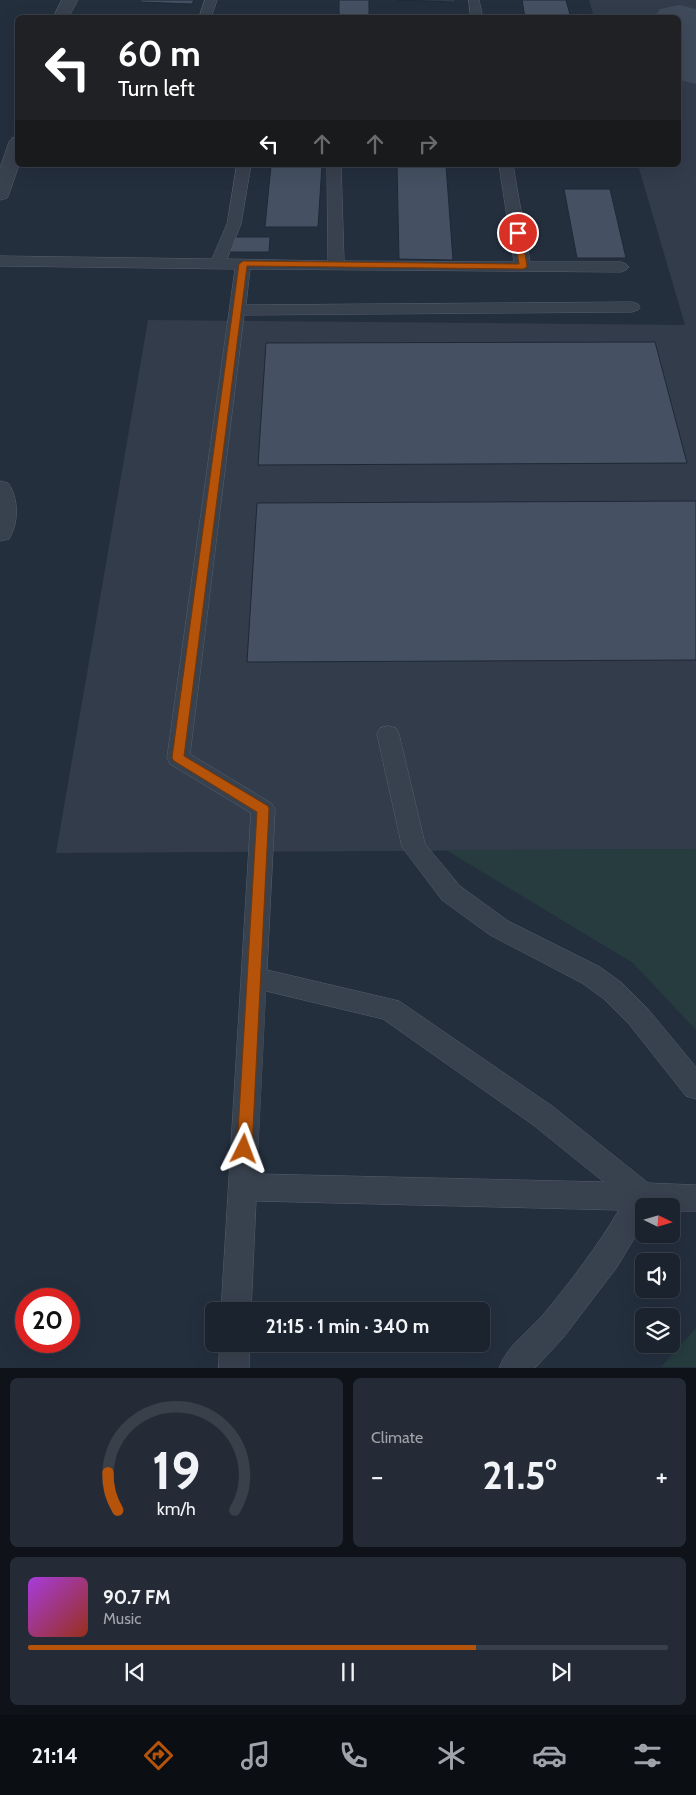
<!DOCTYPE html>
<meta charset="utf-8">
<style>
body{margin:0;font-family:Cabin,sans-serif;background:#242b36;color:#f1f3f6;height:100vh;display:flex;flex-direction:column;font-size:19px;white-space:nowrap}
*{box-sizing:border-box;margin:0}
p{font-size:16px;color:#a0a4aa}
.icon{flex:none;width:28px;height:28px;fill:none;stroke:currentColor;stroke-width:2;stroke-linecap:round;stroke-linejoin:round}
.map{position:relative;height:1368px;overflow:hidden}
.sheet{display:flex;flex-direction:column;gap:10px;padding:10px;background:#0f1319;flex:1}
.sheet>*{flex:none}
.top-card{position:absolute;left:15px;top:15px;width:666px;height:152px;border-radius:8px;box-shadow:0 5px 20px #0002,0 0 0 1px #39404a;background:#202124;color:#fff;overflow:hidden}
.needle{width:32px;rotate:95deg}
.buttons{position:absolute;left:635px;top:1198px;display:grid;gap:10px}
.buttons a{display:grid;place-items:center;width:45px;height:45px;border-radius:8px;background:#1b232e;box-shadow:0 5px 20px #0002,0 0 0 1px #39404a;font-size:25px}
.speed{position:absolute;left:15px;top:1288px;display:flex;gap:10px;font-size:25px;font-weight:700;text-align:center}
.speed>*{display:grid;place-content:center;width:65px;height:65px;border-radius:50%;background:#1b232e;box-shadow:0 5px 20px #0002,0 0 0 1px #39404a;line-height:1}
.speed .limit{border:8px solid #d22;background:#fff;color:#111}
.pin{position:absolute;display:grid;place-items:center;width:42px;height:42px;color:#fff;margin:-21px;border:2px solid #fff;border-radius:50%;box-shadow:0 1px 5px #0007}
.me{position:absolute;width:55px;margin:-28px;rotate:3deg;stroke-linejoin:round;filter:drop-shadow(0 0 4px #0008)}
.turn{display:flex;align-items:center;gap:18px;height:105px;padding:0 20px;font-size:22px}
.turn .icon{width:65px;height:65px;stroke-width:2.5}
.turn b{display:block;font-size:35px;line-height:42px}
.lanes{display:flex;align-items:center;height:48px;padding:0 20px;background:#0003;justify-content:center;gap:25px;direction:ltr}
.lanes .off{opacity:.35}
.big{font-size:38px;font-weight:800;line-height:1.1}
.sheet .card{flex:1;display:flex;flex-direction:column;justify-content:center;gap:8px;min-width:0;padding:0 18px;border-radius:8px;background:#242b36}
.sheet .dial{align-items:center;gap:0}
.dial svg{height:130px;overflow:visible;fill:none;stroke:#39404a;stroke-width:7;stroke-linecap:round;text-anchor:middle}
.dial text{fill:#f1f3f6;stroke:none}
.song{display:flex;align-items:center;gap:15px}
.cover{width:60px;height:60px;border-radius:8px;background:linear-gradient(135deg,hsl(280 70% 55%),hsl(10 70% 35%))}
.played{height:5px;border-radius:2px;background:linear-gradient(90deg,#b45309 70%,#39404a 70%)}
.keys{display:flex;justify-content:space-around;direction:ltr}
.heat{display:flex;justify-content:space-between;align-items:center;font-size:28px;direction:ltr}
.sheet .tiles{flex:1;display:grid;gap:10px;grid-template-columns:1fr 1fr}
.card:last-child{grid-column:span 2}
.trip{position:absolute;left:205px;top:1302px;width:285px;height:50px;border-radius:8px;background:#1b232e;box-shadow:0 5px 20px #0002,0 0 0 1px #39404a;font-weight:800;line-height:50px;text-align:center}
.dock{display:flex;height:80px;justify-content:space-around;align-items:center;background:#0b0e12;color:#a0a4aa}
.dock .icon{width:35px;height:35px}
.dock .active{color:#b45309}
.dock b{font-size:22px;color:#f1f3f6}
.map>svg:first-child{display:block}
.airport{fill:#323c4b}
.green{fill:#263c3f}
.lines{fill:none;stroke-linecap:round;stroke-linejoin:round}
.taxiway{fill:#3f4a5a;fill-rule:evenodd}
.building{fill:#455162;stroke:#1f2835}
.service-casing{stroke:#565f6c;stroke-width:1}
.tertiary-casing{stroke:#565f6c;stroke-width:1}
.service{fill:#38414e;fill-rule:evenodd}
.tertiary{fill:#38414e;fill-rule:evenodd}
.route{fill:#b45309;stroke:#753606}
</style>
<div class="map">
<svg width="696" height="1368" viewBox="0 0 696 1368">
<rect width="100%" height="100%" fill="#242f3e"/>
<!-- airport -->
<path class="airport" d="M 589,0 L 696,0 L 696,849 L 56,853 L 148,320 L 685,325 L 638,165 L 679,165 L 679,18 L 594,17 Z"/>
<!-- green -->
<path class="green" d="M 696,849 L 696,1030 L 633,963 L 446,850 Z
M 696,1328 L 696,1367 L 661,1367 Z"/>
<g class="lines">
<!-- taxiway -->
<path class="taxiway" d="M 679,5 L 696,9 L 696,84 L 679,80 L 679,18 L 654,18 L 660,9 Z"/>
</g>
<!-- building -->
<path class="building" d="M 141,0 L 194,0 L 192,4 L 140,2 Z
M 339,0 L 369,0 L 369,17 L 339,17 Z
M 396,0 L 455,0 L 455,2 Z
M 522,0 L 566,0 L 571,18 L 525,18 Z
M 271,165 L 322,165 L 318,227 L 265,227 Z
M 397,165 L 446,165 L 453,260 L 399,259 Z
M 564,189 L 610,189 L 626,258 L 577,258 Z
M 233,237 L 270,237 L 269,252 L 230,252 Z
M 655,342 L 687,463 L 258,465 L 266,343 Z
M 696,501 L 696,660 L 247,662 L 257,503 Z"/>
<g class="lines">
<defs>
<path id="service" d="M 205,0 L 217,0 L 211,18 L 199,18 Z
M 469,0 L 479,0 L 483,18 L 471,18 Z
M 237,165 L 251,165 L 241,224 L 227,259 L 328,261 L 327,165 L 341,165 L 344,261 L 514,262 L 499,165 L 513,165 L 530,262 L 621,262 L 626,264 L 629,267 L 626,270 L 621,272 L 250,269 L 246,305 L 632,302 L 638,304 L 640,307 L 638,310 L 632,312 L 244,315 L 190,754 L 271,803 L 275,809 L 267,970 L 399,1001 L 552,1106 L 648,1183 L 696,1185 L 696,1211 L 671,1211 L 671,1206 L 644,1206 L 644,1222 L 617,1267 L 563,1338 L 535,1368 L 499,1368 C 507,1346 528,1332 543,1315 C 571,1281 597,1247 619,1210 L 256,1201 L 251,1311 L 221,1311 L 251,813 L 170,764 L 167,758 L 235,269 L 0,266 L 0,256 L 212,259 L 227,224 ZM 266,991 L 383,1019 L 532,1124 L 604,1182 L 257,1174 Z
M 388,726 L 396,728 L 399,734 L 425,844 L 460,886 L 508,921 L 600,967 L 622,983 L 647,1008 L 696,1067 L 696,1099 L 686,1096 L 629,1024 L 604,999 L 582,983 L 490,935 L 442,900 L 402,847 L 377,734 L 380,728 Z
M 220,1344 L 250,1344 L 249,1368 L 219,1368 Z"/>
<path id="tertiary" d="M 62,0 L 78,0 L 68,18 L 53,18 Z
M 18,137 L 18,165 L 19,165 L 9,194 L 7,198 L 0,200 L 0,168 L 9,142 L 12,138 Z
M 0,481 L 8,483 C 19,498 19,523 9,539 L 0,541 Z"/>
</defs>
<!-- service casing -->
<use href="#service" class="service-casing"/>
<!-- tertiary casing -->
<use href="#tertiary" class="tertiary-casing"/>
<!-- service -->
<use href="#service" class="service"/>
<!-- tertiary -->
<use href="#tertiary" class="tertiary"/>
</g>
<!-- route -->
<path class="route" d="M 518,230 L 522,233 L 527,267 L 523,269 L 247,266 L 184,756 L 268,806 L 269,809 L 252,1149 L 250,1154 L 244,1156 L 239,1154 L 237,1149 L 257,812 L 174,761 L 172,758 L 239,264 L 243,261 L 519,264 L 514,233 Z"/>
</svg>
<div class="buttons">
<a><svg class="needle" viewBox="-14 -14 28 28"><path d="M0-13l5 13h-10z" fill="#e53935"/><path d="M0 13l5-13h-10z" fill="#a0a4aa"/></svg></a>
<a><svg class="icon" aria-label="sound" viewBox="0 0 24 24"><path d="M4 9h4l5-4v14l-5-4H4zM17 9q2 3 0 6"/></svg></a>
<a><svg class="icon" aria-label="layers" viewBox="0 0 24 24"><path d="M12 4l9 5-9 5-9-5zM3 14l9 5 9-5"/></svg></a>
</div>
<div class="speed"><div class="limit">20</div></div>
<div class="pin" style="left:518px;top:233px;background:#d93025"><svg class="icon" aria-label="arrive" viewBox="0 0 24 24"><path d="M6 21V4h12l-3 4 3 4H6"/></svg></div>
<svg class="me" style="left:244px;top:1149px" viewBox="-20 -20 40 40"><path d="M0-17L14 15 0 8-14 15z" fill="#b45309" stroke="#fff" stroke-width="4"/></svg>
<div class="trip">21:15 · 1 min · 340 m</div>
<div class="top-card">
<div class="turn"><svg class="icon" aria-label="left" viewBox="0 0 24 24"><path d="M17 20v-9H6M10 6l-5 5 5 5"/></svg><div><b>60 m</b>Turn left</div></div>
<div class="lanes"><svg class="icon" aria-label="left" viewBox="0 0 24 24"><path d="M17 20v-9H6M10 6l-5 5 5 5"/></svg><svg class="icon off" aria-label="ahead" viewBox="0 0 24 24"><path d="M12 20V5M6 11l6-6 6 6"/></svg><svg class="icon off" aria-label="ahead" viewBox="0 0 24 24"><path d="M12 20V5M6 11l6-6 6 6"/></svg><svg class="icon off" aria-label="right" viewBox="0 0 24 24"><path d="M7 20v-9h11M14 6l5 5-5 5"/></svg></div>
</div>
</div>
<section class="sheet">
<div class="tiles">
<div class="card dial"><svg viewBox="0 0 100 80">
<path d="M14 69A42 42 0 1 1 86 69"/>
<path d="M14 69A42 42 0 0 1 8 46" stroke="#b45309"/>
<text x="50" y="56" font-size="32" font-weight="700">19</text>
<text x="50" y="72" font-size="11">km/h</text>
</svg></div>
<div class="card"><p>Climate</p>
<div class="heat"><a>−</a><b class="big">21.5°</b><a>+</a></div>
</div>
<div class="card">
<div class="song"><i class="cover"></i><div><b>90.7 FM</b><p>Music</p></div></div>
<div class="played"></div>
<div class="keys"><svg class="icon" aria-label="previous" viewBox="0 0 24 24"><path d="M18 5L8 12l10 7zM5 5v14"/></svg><svg class="icon" aria-label="pause" viewBox="0 0 24 24"><path d="M8 5v14M16 5v14"/></svg><svg class="icon" aria-label="next" viewBox="0 0 24 24"><path d="M6 5l10 7-10 7zM19 5v14"/></svg></div>
</div>
</div>
</section>
<nav class="dock">
<b>21:14</b>
<svg class="icon active" aria-label="directions" viewBox="0 0 24 24"><path d="M12 3l9 9-9 9-9-9zM9 14v-3h6M13 9l2 2-2 2"/></svg>
<svg class="icon" aria-label="music" viewBox="0 0 24 24"><path d="M9 18V5l10-2v13"/><circle cx="6" cy="18" r="3"/><circle cx="16" cy="16" r="3"/></svg>
<svg class="icon" aria-label="phone" viewBox="0 0 24 24"><path d="M5 4h4l2 5-3 2q2 4 5 5l2-3 5 2v4C11 20 4 13 5 4z"/></svg>
<svg class="icon" aria-label="climate" viewBox="0 0 24 24"><path d="M12 3v18M4 7l16 10M4 17L20 7"/></svg>
<svg class="icon" aria-label="car" viewBox="0 0 24 24"><path d="M5 17H2v-5l4-1 3-4h7l3 4 3 1v5h-3M9 17h6M6 11h13"/><circle cx="7" cy="17" r="2"/><circle cx="17" cy="17" r="2"/></svg>
<svg class="icon" aria-label="filters" viewBox="0 0 24 24"><path d="M4 7h16M4 17h16"/><circle cx="9" cy="7" r="2"/><circle cx="15" cy="17" r="2"/></svg>
</nav>
